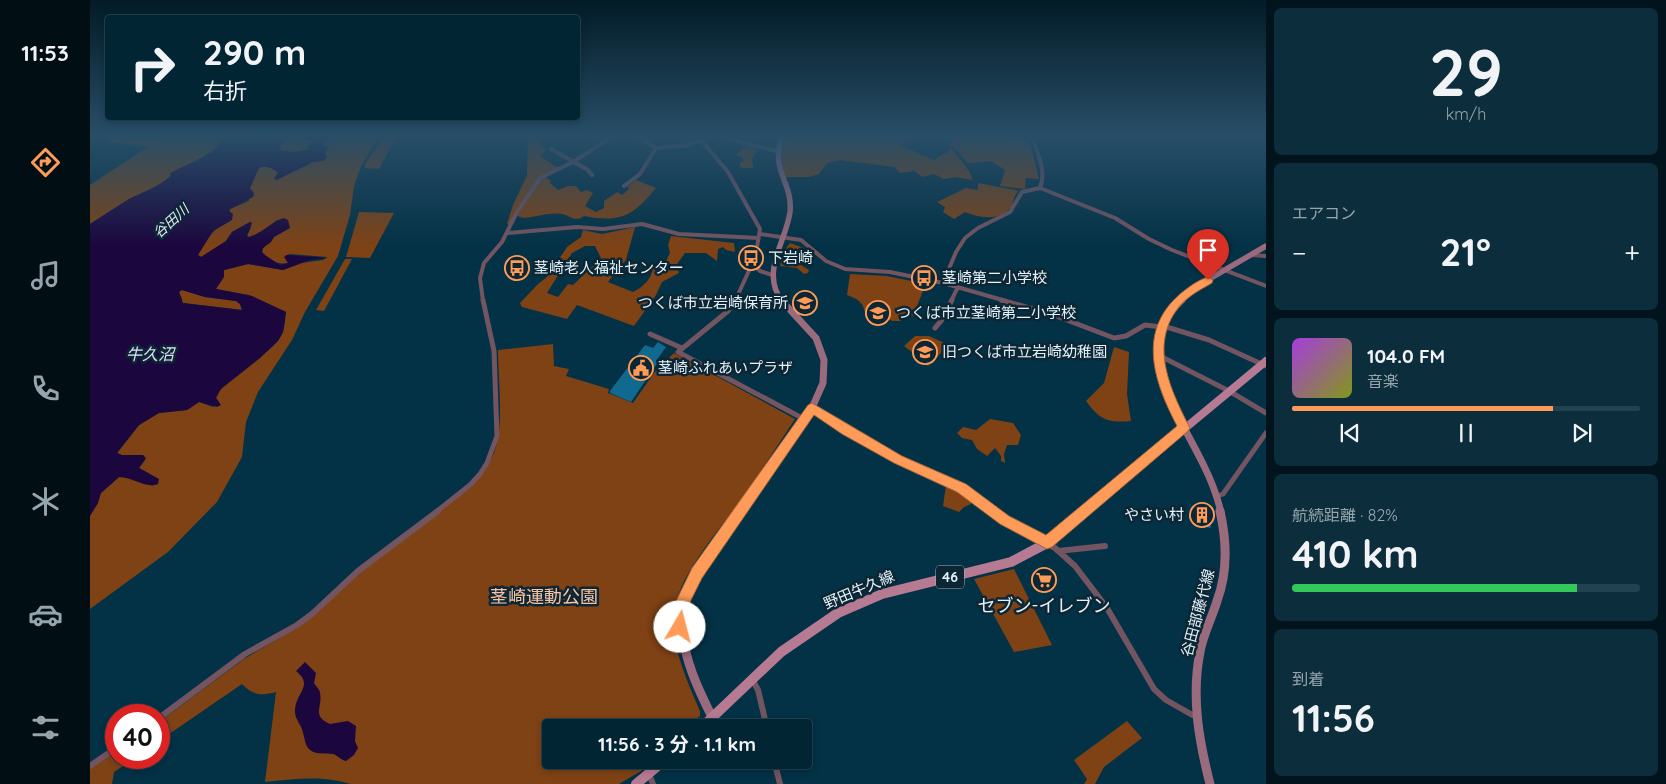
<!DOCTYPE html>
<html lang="ja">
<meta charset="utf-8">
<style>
body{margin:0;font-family:Quicksand,"Noto Sans JP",sans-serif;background:#0c2d3c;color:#f1f3f6;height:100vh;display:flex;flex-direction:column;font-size:19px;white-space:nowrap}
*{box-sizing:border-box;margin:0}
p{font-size:16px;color:#96a5ac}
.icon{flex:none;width:28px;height:28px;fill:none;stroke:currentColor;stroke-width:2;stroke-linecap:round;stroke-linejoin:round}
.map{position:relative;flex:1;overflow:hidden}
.panel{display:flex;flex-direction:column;gap:8px;padding:8px;background:#01141d;width:400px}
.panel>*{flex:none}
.banner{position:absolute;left:15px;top:15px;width:475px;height:105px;border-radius:5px;box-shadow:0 2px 8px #0003,0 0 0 1px #23424f;background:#022534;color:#f1f3f6;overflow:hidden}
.speed{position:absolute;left:15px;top:704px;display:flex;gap:10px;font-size:25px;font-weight:700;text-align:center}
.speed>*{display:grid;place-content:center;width:65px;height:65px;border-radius:50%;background:#022534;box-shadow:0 2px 8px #0003,0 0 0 1px #23424f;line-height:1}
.speed .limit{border:8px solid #d22;background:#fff;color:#111}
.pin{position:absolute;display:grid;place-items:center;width:42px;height:42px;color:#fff;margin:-51px -21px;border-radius:50% 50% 50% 0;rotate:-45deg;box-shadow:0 0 5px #0007}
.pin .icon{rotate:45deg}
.me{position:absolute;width:55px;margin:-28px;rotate:8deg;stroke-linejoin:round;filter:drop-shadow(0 0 4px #0008)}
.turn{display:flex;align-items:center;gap:18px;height:105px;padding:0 15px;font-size:22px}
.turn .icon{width:65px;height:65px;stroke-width:2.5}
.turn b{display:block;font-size:35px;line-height:42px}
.big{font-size:38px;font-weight:700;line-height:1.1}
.panel .widget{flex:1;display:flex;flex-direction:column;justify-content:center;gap:8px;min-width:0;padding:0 18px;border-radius:8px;background:#0c2d3c}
.panel .dial{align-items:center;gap:0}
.dial b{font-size:65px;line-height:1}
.song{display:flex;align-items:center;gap:15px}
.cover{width:60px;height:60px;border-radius:8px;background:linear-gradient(135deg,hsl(280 70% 55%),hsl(70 70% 35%))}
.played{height:5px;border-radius:2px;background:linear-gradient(90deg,#fe9b58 75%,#23424f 75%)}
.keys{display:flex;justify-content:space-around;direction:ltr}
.heat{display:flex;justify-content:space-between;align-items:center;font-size:28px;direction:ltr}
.charge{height:8px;border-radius:4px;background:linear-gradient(90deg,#34c759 82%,#23424f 0)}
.trip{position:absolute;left:452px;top:719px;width:270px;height:50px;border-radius:5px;background:#022534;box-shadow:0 2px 8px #0003,0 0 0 1px #23424f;font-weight:700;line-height:50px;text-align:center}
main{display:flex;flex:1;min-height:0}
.tabs{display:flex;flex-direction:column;width:90px;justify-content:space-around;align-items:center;background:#010f15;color:#96a5ac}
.tabs .icon{width:35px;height:35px}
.tabs .current{color:#fe9b58}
.tabs b{font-size:22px;color:#f1f3f6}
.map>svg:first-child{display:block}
.green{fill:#7e4215;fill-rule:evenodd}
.water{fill:#1b073e;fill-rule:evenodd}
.building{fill:#10698e}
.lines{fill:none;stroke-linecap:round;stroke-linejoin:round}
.street-far2{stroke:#735461;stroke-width:4}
.street-far1{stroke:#735461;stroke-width:5}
.street{stroke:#735461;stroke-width:6}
.secondary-far2{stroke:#9a6a7d;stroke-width:5.5}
.secondary-far1{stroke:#9a6a7d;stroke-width:7}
.secondary{stroke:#9a6a7d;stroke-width:9}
.primary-far1{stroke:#b77a93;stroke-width:8}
.primary{stroke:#b77a93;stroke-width:10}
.route{fill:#fe9b58;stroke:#a56539}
.labels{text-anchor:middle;stroke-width:5;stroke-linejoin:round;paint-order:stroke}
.far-water-label{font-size:14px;font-style:italic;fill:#e4e0fc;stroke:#0d2633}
.shield{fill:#0d2633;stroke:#a2b4be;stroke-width:1}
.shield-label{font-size:14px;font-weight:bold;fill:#e2f1fa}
.poi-label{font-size:15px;fill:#e2f1fa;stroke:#0d2633;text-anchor:start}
.street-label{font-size:15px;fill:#e2f1fa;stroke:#0d2633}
.water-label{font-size:16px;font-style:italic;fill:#e4e0fc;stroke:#0d2633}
.near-park-label{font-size:18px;fill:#fac4a3;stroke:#0d2633}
.near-poi-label{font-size:18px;fill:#e2f1fa;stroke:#0d2633}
</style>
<main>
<nav class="tabs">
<b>11:53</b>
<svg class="icon current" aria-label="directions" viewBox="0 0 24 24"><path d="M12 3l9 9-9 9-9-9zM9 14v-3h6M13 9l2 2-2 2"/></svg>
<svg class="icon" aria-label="music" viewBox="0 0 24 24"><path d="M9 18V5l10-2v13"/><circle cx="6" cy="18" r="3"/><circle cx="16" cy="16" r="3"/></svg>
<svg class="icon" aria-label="phone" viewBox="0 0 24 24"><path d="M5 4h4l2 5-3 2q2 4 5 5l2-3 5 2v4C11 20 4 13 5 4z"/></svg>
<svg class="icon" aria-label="climate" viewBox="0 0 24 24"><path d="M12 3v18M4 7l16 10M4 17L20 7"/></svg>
<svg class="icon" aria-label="car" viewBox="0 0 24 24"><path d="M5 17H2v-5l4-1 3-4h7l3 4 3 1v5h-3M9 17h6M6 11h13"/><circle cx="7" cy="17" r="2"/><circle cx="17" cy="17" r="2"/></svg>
<svg class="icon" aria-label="filters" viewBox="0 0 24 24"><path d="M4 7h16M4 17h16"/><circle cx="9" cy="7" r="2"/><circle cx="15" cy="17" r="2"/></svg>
</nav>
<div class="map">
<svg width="1176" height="784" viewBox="0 0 1176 784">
<rect width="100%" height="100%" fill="#033145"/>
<!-- green -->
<path class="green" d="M 23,136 L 64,141 L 69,136 L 137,136 L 124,150 L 104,163 L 88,169 L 71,184 L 39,199 L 0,224 L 0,185 L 58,147 L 17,142 Z
M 199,136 L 211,136 L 218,141 L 225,141 L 219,145 L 219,149 L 204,152 L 190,152 L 189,149 L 191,147 L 190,144 Z
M 239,136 L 289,136 L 271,166 L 264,186 L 260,215 L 248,256 L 215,312 L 202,340 L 168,392 L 156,422 L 152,457 L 127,502 L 78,552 L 0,609 L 0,516 L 11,493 L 29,477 L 40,478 L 63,486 L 60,474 L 49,468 L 55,460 L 53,455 L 32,455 L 27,453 L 49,425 L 69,413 L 97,410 L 109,402 L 123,407 L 129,402 L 126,398 C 131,376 183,357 193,332 C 195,326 195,318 196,312 L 159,295 L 126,289 L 134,270 L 158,264 L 193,270 L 211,263 L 233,260 L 237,257 L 200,254 L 195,256 L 198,263 C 187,265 178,260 171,250 L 184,237 L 194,231 L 187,220 L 174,231 L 159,237 L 157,236 L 161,227 L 160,222 L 142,232 L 136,241 L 111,257 L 108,255 C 116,241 123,227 139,222 L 140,209 L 159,201 L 160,186 L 169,168 C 175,165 184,168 188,173 L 184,178 C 201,173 229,163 239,148 L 232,145 Z
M 294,136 L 307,136 L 289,169 L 275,168 L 275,164 Z
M 438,136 L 449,136 L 451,144 L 456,150 L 450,156 L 468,168 L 448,178 L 419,225 L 417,224 L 423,205 L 437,175 Z
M 704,136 L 823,136 L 825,138 L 821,140 L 817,139 L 810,145 L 844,160 L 862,149 L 879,171 L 883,180 L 865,177 L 854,179 L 844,174 L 832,177 L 825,171 L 810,173 L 805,167 L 750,160 L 737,163 L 729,174 L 719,177 L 695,177 C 692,164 690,155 694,141 Z
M 860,136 L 915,136 L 917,138 L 939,139 L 949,179 L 936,178 L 935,189 L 910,186 L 915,170 L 901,161 L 878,163 L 865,149 L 859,145 L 863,141 L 859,138 Z
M 657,146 L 668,149 L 662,159 L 663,168 L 653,168 L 650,167 L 650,162 L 654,161 L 652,157 L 645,155 Z
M 455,177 L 461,181 L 460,183 L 468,190 L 478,186 L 486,186 L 491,192 L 497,190 L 503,193 L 495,206 L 506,212 L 514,208 L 514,201 L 527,192 L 532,195 L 539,189 L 537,187 L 546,180 L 566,188 C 543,216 531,223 494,216 C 485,223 480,215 471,214 C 460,212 445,217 434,218 L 427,216 C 434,203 442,185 455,177 Z
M 888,183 L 929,191 C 924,195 924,200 922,205 C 912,222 890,218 875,212 L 864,219 L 853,212 L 855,207 L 847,202 L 876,188 L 888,190 Z
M 269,212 L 304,213 L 280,258 L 256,257 Z
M 545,227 L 536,260 L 518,282 L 543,292 C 553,287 562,279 563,267 L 575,263 L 580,253 L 578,245 L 581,236 L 644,243 L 645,252 L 636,250 L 633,247 L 628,249 L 627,261 L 616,253 L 595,253 L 587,264 L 589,273 L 572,282 L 566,295 L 544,326 L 487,305 L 477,319 L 432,307 L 430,303 L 448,284 L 457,277 L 477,247 L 491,237 L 493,230 L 512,234 ZM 495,246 L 505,246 L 511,258 L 483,285 L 478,284 L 468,297 L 457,293 L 482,253 Z
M 700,243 L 714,248 L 706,250 L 708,253 L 705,261 L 719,270 L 718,273 L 714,274 L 707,268 L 690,266 L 697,247 Z
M 255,259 L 262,259 L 234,311 L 226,310 Z
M 760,274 L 797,276 L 831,283 L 833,291 L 823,316 L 816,314 L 811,321 L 803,321 L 775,313 C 773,302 768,299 757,295 Z
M 92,290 L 115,297 L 146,301 L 150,304 L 152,310 L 93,303 L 91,303 L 92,299 L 89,292 Z
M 825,336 L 839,336 L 859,345 L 838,366 L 824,357 L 826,355 L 814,346 Z
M 463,344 L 464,366 L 479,369 L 476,376 L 519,389 L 518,393 L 543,403 L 564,373 L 584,353 L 705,419 C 686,448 667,477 647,505 C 626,534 588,576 584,613 C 581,647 597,680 610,711 L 610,716 L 597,727 L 461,728 L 461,760 L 562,760 L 551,771 L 529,784 L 260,784 C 233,775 203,779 175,782 L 186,692 C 172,696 162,695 152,684 L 69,741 L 69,722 L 154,659 L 193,636 L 271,571 L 381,487 C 390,477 397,468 403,455 C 415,429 408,380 408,350 Z
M 1024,347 L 1039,352 L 1037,394 L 1041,421 C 1018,423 1010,420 996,401 L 1014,383 Z
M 900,419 L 923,423 L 931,435 L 928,445 L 917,445 L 914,454 L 915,463 L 911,461 L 911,456 L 905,448 L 897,456 L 887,449 L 882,440 L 872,438 L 867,433 L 873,427 L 886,430 Z
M 856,485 L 875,495 L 881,501 L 881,504 L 874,507 L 869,512 L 853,506 Z
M 924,569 L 962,645 L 924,652 L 884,579 Z
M 1037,721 L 1052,738 L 1014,767 L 1005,784 L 994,784 L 997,779 L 984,760 Z
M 26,751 L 26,758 L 45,758 L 24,772 L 22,784 L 0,784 L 0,769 Z"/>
<!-- water -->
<path class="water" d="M 137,136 L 199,136 L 192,142 L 189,150 L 204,152 L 219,149 L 217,146 L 225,141 L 216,140 L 211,136 L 239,136 L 233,145 L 239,147 L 235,153 L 237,158 L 233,161 L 223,162 L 187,180 L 184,179 L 188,173 C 184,168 175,165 169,168 L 160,188 L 164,193 L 163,197 L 140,209 L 139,211 L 143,214 L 142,220 L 123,231 L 108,255 L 111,257 L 136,241 L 142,232 L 160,222 L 162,223 L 157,236 L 159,237 C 173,233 182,221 194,218 L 198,220 L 200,228 L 184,237 L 181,242 L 173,248 L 172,253 L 190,265 L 198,263 L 194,257 L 197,255 L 238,258 L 220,260 L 193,270 L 158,264 L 134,270 L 134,277 L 126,289 L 162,296 L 196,312 L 193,332 L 188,341 L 170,358 L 131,389 L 126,398 L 131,405 L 127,407 L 109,402 L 97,410 L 69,413 L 49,425 L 27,453 L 32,455 L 53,455 L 56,458 L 49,468 L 69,479 L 68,484 C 56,489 42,477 29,477 L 11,493 L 8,503 L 0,516 L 0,224 L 39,199 L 63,188 L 81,177 L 80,173 C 99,163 124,156 137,136 ZM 92,290 L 115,297 L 146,301 L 150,304 L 152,310 L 93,303 L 89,292 Z
M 215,662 L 226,673 L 224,683 C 226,686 230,690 230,693 C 233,707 221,716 240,724 L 258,721 L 266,726 L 265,741 L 268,748 L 264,755 L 256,761 C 251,760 247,755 243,754 C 235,753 226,755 220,750 C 215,746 215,739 213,733 C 212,725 205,720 205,712 C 204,693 225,686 206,671 Z"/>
<!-- building -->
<path class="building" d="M 568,342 L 576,347 L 566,361 L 568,362 L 541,402 L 520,393 L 520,391 L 555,345 L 563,348 Z
M 1106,505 L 1117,509 L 1121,528 L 1108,525 Z
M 958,571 L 965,581 L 950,588 L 943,579 Z"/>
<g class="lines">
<!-- street-far2 -->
<path class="street-far2" d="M 548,136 L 566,148 L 598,145 L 611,140
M 628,136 L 686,151
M 942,136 C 947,153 957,171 950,188
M 611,140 L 638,172 L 670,229 L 664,265 L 670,271 L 682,275
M 461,149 L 498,170 L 502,175
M 534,186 L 550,174 L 566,148
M 417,233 L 487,227 L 513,229 L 552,224 L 589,234 L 669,238
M 670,234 L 711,240 L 736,261 L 755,269 L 800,272 L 853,283 L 916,301
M 1160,255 L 1176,256
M 853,283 L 866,252 L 875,238 L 888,228 L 920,212 L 932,192 L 950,188 L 1025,218 L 1059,239 L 1082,250 L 1176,286
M 393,301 L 390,278 L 394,263 L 412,242 L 427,212 L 450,178 L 483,162 L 523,136
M 645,301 L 663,262
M 861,301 L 868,287"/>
<!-- street-far1 -->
<path class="street-far1" d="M 646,300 L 638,311 L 588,352 L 714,419
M 911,300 L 961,314 L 1024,338 L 1036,336 L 1055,325 L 1080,328 L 1119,340 L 1176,366
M 845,328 L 851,321 L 862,300
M 560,334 L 592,348
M 1068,355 L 1139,391 L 1176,413
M 722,408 L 756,431 L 808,460 L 871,488 L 904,512
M 1127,496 L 1133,494 L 1176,433
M 346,512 L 380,485 L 390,474 L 397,463 L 407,436 L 404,351 L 393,300"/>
<!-- street -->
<path class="street" d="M 902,511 L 914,520 L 965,548 L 985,566 L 1017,608 L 1064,689 L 1076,700 L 1106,717
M 968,551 L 1015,546
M 662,679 L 668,690 L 677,728
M 69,718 L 155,654 L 207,625 L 222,614 L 268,571 L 348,511
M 684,760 L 690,784
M 0,766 L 26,748
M 559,774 L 563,784"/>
<!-- secondary-far2 -->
<path class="secondary-far2" d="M 692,301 C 670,272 696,242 700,212 C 703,181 680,173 692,136
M 1091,301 L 1114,282 L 1176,246"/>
<!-- secondary-far1 -->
<path class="secondary-far1" d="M 1092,300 C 1038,350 1090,415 1114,466 C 1121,480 1127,496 1131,512
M 649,512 L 722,408 L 733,383 L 734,360 L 726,338 L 691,300"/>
<!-- secondary -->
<path class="secondary" d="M 622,717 C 598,668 579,627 606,575 C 618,552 636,532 650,511
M 1120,784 C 1109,741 1101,697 1110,652 C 1113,634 1122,618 1127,601 C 1138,572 1137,542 1130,511"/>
<!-- primary-far1 -->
<path class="primary-far1" d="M 994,512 L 1176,361"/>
<!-- primary -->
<path class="primary" d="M 611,728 L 691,652 L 748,613 L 792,594 L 921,562 L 957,543 L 995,511
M 546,784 L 575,760"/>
</g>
<!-- sky -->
<linearGradient id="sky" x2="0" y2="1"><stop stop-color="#021b26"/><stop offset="0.55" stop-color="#284e68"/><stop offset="1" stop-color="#284e68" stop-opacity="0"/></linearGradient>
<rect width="1176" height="246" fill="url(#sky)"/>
<!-- route -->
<path class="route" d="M 1118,277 L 1123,280 L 1122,283 C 1110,290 1096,297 1088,308 C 1059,346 1081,391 1100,428 L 1098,431 L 962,547 L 957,549 L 953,547 L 910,524 L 867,492 L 804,463 L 752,434 L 724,415 L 612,578 L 601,600 L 595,632 L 590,634 L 585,632 L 583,627 L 587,599 L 602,568 L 718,405 L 722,403 L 812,456 L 876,484 L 919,516 L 956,535 L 1087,426 C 1065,384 1046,333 1089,295 C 1097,288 1108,280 1118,277 Z"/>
<!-- icons -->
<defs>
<symbol id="bus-ring" viewBox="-11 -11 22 22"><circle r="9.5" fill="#0d2633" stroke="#fe9b58" stroke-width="1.5"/><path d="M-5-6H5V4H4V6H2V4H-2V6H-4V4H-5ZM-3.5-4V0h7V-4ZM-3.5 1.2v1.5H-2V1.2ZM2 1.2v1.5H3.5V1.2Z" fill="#fe9b58"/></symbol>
<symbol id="school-ring" viewBox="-11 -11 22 22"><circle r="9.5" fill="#0d2633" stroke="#fe9b58" stroke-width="1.5"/><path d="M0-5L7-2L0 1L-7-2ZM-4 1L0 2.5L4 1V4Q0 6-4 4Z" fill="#fe9b58"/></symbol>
<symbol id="civic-ring" viewBox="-11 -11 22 22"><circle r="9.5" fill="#0d2633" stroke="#fe9b58" stroke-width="1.5"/><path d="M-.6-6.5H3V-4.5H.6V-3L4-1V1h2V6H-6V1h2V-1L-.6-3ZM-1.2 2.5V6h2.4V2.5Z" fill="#fe9b58"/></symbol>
<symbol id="building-ring" viewBox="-11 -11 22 22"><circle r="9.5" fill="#0d2633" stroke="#fe9b58" stroke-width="1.5"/><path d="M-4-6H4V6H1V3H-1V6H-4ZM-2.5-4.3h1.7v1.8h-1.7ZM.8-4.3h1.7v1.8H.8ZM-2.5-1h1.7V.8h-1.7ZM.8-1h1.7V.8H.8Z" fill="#fe9b58"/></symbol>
<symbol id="supermarket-ring" viewBox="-11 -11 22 22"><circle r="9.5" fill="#0d2633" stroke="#fe9b58" stroke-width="1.5"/><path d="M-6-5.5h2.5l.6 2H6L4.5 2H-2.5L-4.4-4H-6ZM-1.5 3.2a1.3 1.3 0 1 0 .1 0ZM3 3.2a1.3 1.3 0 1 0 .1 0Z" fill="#fe9b58"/></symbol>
</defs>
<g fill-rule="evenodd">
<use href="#bus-ring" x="647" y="244" width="28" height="28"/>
<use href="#bus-ring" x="413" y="254" width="28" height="28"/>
<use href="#bus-ring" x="820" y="264" width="28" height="28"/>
<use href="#school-ring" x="701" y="289" width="28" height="28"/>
<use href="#school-ring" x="774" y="299" width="28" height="28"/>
<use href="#school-ring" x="821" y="338" width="28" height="28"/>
<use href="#civic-ring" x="537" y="354" width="28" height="28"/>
<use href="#building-ring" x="1098" y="501" width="28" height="28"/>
<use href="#supermarket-ring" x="940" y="566" width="28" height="28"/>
</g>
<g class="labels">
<!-- far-water labels -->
<g class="far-water-label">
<text transform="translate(81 221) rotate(-42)" y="5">谷田川</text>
</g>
<!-- shield labels -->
<rect class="shield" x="846" y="565.5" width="28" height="23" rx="4"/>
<g class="shield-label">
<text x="860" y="582">46</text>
</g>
<!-- poi labels -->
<g class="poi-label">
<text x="678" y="263">下岩崎</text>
<text x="444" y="273">茎崎老人福祉センター</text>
<text x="852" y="283">茎崎第二小学校</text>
<text x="698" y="308" text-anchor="end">つくば市立岩崎保育所</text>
<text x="806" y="318">つくば市立茎崎第二小学校</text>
<text x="852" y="357">旧つくば市立岩崎幼稚園</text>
<text x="568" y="373">茎崎ふれあいプラザ</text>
<text x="1094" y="520" text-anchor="end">やさい村</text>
</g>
<!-- street labels -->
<g class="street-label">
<text transform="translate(769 590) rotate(-23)" y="5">野田牛久線</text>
<text transform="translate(1108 613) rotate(-75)" y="5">谷田部藤代線</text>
</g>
<!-- water labels -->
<g class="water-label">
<text x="60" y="360">牛久沼</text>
</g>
<!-- near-park labels -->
<g class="near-park-label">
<text x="454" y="603">茎崎運動公園</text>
</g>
<!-- near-poi labels -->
<g class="near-poi-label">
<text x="954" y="612">セブン-イレブン</text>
</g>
</g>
</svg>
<div class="speed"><div class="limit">40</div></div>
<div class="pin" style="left:1118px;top:280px;background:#d93025"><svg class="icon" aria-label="arrive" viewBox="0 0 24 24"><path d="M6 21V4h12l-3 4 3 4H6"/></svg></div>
<svg class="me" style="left:590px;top:627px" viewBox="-20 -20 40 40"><circle r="19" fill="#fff"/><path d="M0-13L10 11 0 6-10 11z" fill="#fe9b58"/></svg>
<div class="trip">11:56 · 3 分 · 1.1 km</div>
<div class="banner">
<div class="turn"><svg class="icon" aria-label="right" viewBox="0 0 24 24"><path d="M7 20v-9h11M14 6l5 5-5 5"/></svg><div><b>290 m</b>右折</div></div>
</div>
</div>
<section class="panel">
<div class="widget dial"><b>29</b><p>km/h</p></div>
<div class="widget"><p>エアコン</p>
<div class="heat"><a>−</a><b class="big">21°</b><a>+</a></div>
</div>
<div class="widget">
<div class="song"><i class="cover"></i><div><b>104.0 FM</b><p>音楽</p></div></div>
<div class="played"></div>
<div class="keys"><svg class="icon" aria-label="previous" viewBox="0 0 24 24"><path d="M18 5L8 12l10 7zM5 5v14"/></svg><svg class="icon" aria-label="pause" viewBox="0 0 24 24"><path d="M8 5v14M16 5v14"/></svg><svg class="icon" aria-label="next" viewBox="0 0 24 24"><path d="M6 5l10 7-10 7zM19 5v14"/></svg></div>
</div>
<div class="widget"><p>航続距離 · 82%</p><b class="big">410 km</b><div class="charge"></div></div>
<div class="widget"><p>到着</p><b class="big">11:56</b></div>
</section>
</main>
